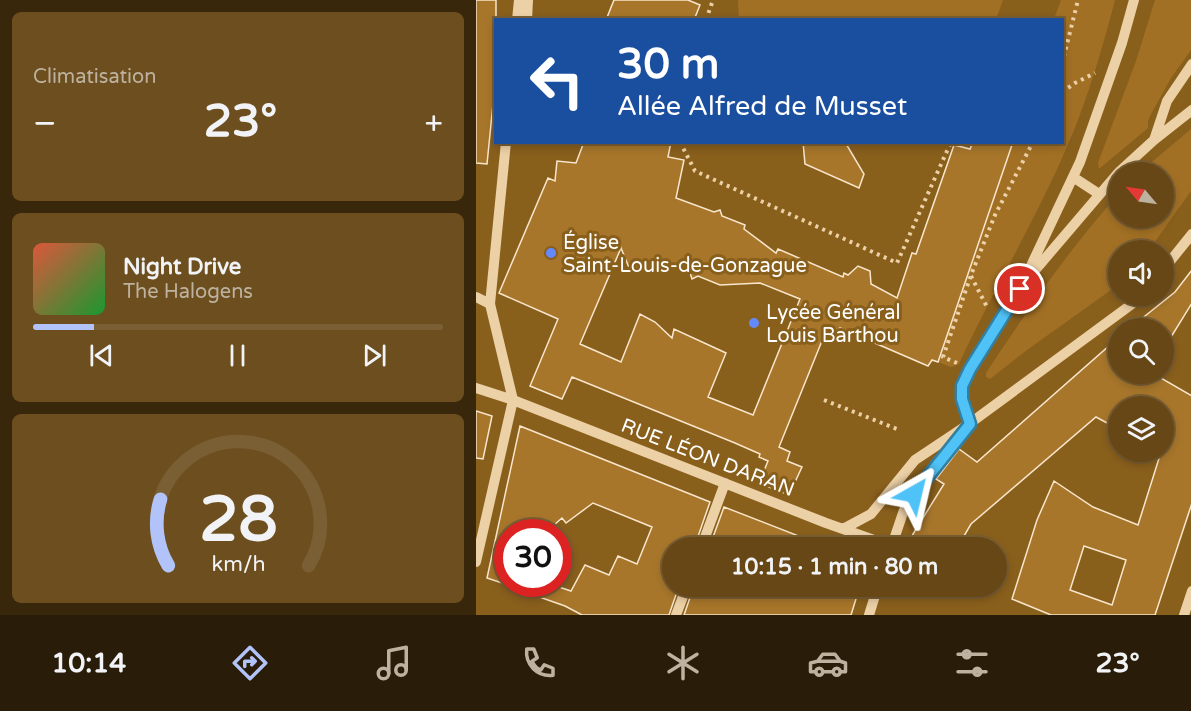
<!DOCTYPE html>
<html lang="fr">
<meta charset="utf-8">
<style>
body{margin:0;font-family:"Varela Round",sans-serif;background:#6d4e1e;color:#f1f3f6;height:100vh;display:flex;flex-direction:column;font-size:22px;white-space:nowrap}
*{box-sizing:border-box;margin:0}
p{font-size:20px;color:#bdb2a0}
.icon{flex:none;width:33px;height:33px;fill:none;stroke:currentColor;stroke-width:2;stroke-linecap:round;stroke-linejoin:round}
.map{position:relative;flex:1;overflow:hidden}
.details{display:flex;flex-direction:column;gap:12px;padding:12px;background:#39270c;width:476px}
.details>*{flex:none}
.banner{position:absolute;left:18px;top:18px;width:570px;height:126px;border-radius:0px;box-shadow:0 3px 9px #0003,0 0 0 2px #7a5f34;background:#1a4fa0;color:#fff;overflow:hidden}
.needle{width:39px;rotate:299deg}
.fabs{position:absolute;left:632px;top:162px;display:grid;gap:12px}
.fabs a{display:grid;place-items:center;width:66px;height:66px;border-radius:50%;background:#674715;box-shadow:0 3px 9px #0003,0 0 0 2px #7a5f34;font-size:30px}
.speed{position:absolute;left:18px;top:519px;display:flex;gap:12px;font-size:30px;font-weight:700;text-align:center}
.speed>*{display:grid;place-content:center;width:78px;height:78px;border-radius:50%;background:#674715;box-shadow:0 3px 9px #0003,0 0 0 2px #7a5f34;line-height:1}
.speed .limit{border:9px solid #d22;background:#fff;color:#111}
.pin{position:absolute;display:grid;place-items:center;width:51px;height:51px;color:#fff;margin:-26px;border:3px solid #fff;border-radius:50%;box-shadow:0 2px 6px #0007}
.me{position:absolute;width:66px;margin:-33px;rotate:37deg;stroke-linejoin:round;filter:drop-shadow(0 0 4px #0008)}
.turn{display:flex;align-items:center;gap:21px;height:126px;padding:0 24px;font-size:27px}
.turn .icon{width:78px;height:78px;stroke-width:2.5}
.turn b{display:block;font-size:42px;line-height:51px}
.big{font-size:45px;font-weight:800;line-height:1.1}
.details .card{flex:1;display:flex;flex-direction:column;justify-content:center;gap:9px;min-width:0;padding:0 21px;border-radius:9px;background:#6d4e1e}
.details .dial{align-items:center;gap:0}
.dial svg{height:156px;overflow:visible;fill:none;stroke:#7a5f34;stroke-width:7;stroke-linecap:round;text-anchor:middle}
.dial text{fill:#f1f3f6;stroke:none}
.song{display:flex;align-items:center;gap:18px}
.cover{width:72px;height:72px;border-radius:9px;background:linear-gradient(135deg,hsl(10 70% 55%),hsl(130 70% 35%))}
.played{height:6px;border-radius:3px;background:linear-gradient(90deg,#b2c3f9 15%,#7a5f34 15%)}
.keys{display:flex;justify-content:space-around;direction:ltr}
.heat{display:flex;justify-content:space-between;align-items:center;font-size:33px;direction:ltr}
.trip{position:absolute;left:186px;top:537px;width:345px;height:60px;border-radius:30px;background:#674715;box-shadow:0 3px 9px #0003,0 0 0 2px #7a5f34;font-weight:800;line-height:60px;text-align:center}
.tab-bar{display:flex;height:96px;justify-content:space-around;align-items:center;background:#291c08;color:#bdb2a0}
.tab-bar .icon{width:42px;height:42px}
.tab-bar .on{color:#b2c3f9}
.tab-bar b{font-size:27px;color:#f1f3f6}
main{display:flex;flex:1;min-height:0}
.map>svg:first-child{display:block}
.green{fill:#a27025}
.building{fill:#a7762b;stroke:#f9e6cc;stroke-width:1.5;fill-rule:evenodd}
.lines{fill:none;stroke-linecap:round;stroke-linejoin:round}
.path{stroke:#ecd0a6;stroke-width:4;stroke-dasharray:3 4.5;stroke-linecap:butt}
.minor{stroke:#ecd0a6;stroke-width:10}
.route-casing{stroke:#337fa1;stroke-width:15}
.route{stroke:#4fc3f7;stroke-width:10}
.poi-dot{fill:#6489fd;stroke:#895f1c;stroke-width:2}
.labels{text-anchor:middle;stroke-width:6;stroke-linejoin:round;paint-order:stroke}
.poi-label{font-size:20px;fill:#fff;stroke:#895f1c;text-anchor:start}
.street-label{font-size:20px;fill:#fff;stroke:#895f1c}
</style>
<main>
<section class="details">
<div class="card"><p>Climatisation</p>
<div class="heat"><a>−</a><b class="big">23°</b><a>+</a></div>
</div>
<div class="card">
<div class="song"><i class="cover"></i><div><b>Night Drive</b><p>The Halogens</p></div></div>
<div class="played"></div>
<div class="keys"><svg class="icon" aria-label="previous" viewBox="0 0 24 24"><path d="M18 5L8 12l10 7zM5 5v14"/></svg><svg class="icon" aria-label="pause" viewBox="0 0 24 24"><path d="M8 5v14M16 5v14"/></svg><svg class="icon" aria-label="next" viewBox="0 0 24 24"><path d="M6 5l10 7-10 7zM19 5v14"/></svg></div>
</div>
<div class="card dial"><svg viewBox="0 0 100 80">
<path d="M14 69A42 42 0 1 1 86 69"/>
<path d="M14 69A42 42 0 0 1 10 35" stroke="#b2c3f9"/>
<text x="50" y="56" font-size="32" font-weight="700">28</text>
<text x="50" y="72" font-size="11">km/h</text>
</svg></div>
</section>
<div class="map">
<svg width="716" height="615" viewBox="0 0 716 615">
<rect width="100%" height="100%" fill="#895f1c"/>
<!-- green -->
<path class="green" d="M 262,0 L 527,0 L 520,19 L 263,20 Z
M 585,0 L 639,0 C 627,46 614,91 596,135 C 565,210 523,280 488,353 L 483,364 L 475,367 L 462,362 L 537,143 L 586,142 L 586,20 L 578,19 Z
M 679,0 L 715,0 L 715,50 L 695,78 L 675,114 L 672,121 L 672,128 L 623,169 L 622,163 L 660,61 Z
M 715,129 L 715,191 L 673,250 L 642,250 L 642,285 L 551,350 L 514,379 L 510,377 L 510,373 C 551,311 592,250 642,195 L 642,218 L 687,218 L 687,172 L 664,172 Z"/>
<!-- building -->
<path class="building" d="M 0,0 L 20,0 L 20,74 L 11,164 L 0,163 Z
M 138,0 L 212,0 L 224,5 L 218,20 L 130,20 Z
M 108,142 L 195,142 L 192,157 L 208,160 L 200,198 L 238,212 L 244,210 L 246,216 L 269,225 L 268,229 L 300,253 L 302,249 L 367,277 L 368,273 L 372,275 L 382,266 L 394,271 L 395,284 L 421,298 L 436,253 L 440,254 L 478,145 L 494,149 L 497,142 L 537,142 L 462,362 L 456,360 L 452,366 L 364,328 L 362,330 L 352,326 L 303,447 L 314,452 L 311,461 L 326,467 L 313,495 L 283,483 L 292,461 L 283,457 L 284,454 L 259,443 L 96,377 L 86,399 L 54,386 L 82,319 L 23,293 L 72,178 L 79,181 L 81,161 L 100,163 ZM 145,248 L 154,270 L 182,260 L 214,273 L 216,279 L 222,276 L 244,285 L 284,283 L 324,299 L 277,415 L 232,397 L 250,353 L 198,329 L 196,338 L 179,322 L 164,314 L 145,362 L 104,344 Z
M 327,142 L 369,142 L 388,174 L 383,188 L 329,164 Z
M 716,270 L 716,303 L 687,350 L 687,328 L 654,328 L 699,292 Z
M 642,338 L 642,374 L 678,374 L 716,396 L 716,503 L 679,615 L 575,615 L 536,599 L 561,520 L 578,481 L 617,507 L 662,525 L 685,452 L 687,452 L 687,406 L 642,406 L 642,429 L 620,417 L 495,524 L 481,548 L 433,548 L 437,534 L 468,484 L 460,479 L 483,449 L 501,462 ZM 608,546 L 650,560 L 636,605 L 594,590 Z
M 0,411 L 16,416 L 7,459 L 0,458 Z
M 44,426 L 234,502 L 218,548 L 196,548 L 196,586 L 203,586 L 193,615 L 106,615 L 89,606 L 32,586 L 33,584 L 74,584 L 95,591 L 109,565 L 133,575 L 142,556 L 161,564 L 176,527 L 117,503 L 90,523 L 86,518 L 70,532 L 32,532 L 32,585 L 11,578 Z
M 248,507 L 351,547 L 350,548 L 233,548 Z
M 218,586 L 384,586 L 375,615 L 208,615 Z"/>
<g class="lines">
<!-- path -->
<path class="path" d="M 230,20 L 237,0
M 586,64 L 602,0
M 586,92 L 599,83 L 619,73
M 204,142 L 219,171 L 421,263 L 475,142
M 495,276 L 511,307
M 481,363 L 467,357 L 495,275 L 519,215 L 557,142
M 348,400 L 421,429"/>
<!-- minor -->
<path class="minor" d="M 41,20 L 43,0
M 51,20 L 52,0
M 678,140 L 691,101 L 716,64
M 643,172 L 678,140 L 716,110
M 597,177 L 623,194
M 687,270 L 716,234
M 555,275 L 642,173
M 0,297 L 14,304
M 0,388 L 37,400 L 350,523 L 415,546
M 493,424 L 486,400 L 486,386 L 494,369 L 544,289 L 604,162 L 646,43 L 658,0
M 367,529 L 395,514 L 439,460 L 493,424 L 656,304 L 664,296
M 225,548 L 249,483
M 415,548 L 429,507 L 486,433
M 0,562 L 37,400 L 14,304 L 30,142
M 200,615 L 211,586
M 393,615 L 402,586
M 708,615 L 716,591"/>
</g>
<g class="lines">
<defs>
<path id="route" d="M 438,494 L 494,424 L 486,399 L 486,386 L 494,369 L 544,289"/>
</defs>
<!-- route casing -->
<use href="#route" class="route-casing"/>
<!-- route -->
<use href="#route" class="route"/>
</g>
<!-- markers -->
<g class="poi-dot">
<circle cx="75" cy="253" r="6"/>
<circle cx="278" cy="323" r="6"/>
</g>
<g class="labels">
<!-- poi labels -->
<g class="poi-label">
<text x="87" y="249">Église<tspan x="87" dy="23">Saint-Louis-de-Gonzague</tspan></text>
<text x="290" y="319">Lycée Général<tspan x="290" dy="23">Louis Barthou</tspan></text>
</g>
<!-- street labels -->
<g class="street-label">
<text transform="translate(232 457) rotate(21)" y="7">RUE LÉON DARAN</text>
</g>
</g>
</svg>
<div class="fabs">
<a><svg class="needle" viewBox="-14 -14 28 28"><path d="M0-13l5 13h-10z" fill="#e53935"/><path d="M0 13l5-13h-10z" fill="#bdb2a0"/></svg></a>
<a><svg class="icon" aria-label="sound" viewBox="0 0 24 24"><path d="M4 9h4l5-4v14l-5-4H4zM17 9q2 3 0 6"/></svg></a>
<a><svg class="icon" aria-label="search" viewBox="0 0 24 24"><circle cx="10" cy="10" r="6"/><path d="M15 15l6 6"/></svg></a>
<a><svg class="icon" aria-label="layers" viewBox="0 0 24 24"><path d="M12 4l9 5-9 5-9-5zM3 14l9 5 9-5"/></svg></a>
</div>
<div class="speed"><div class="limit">30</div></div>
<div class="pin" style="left:544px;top:289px;background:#d93025"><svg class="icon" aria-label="arrive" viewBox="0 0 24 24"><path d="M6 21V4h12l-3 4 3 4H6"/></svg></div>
<svg class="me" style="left:438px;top:494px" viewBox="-20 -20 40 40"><path d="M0-17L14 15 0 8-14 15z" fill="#4fc3f7" stroke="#fff" stroke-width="4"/></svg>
<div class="trip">10:15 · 1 min · 80 m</div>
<div class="banner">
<div class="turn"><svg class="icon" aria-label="left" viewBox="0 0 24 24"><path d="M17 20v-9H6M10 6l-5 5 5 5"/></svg><div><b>30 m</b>Allée Alfred de Musset</div></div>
</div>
</div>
</main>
<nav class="tab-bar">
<b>10:14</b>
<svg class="icon on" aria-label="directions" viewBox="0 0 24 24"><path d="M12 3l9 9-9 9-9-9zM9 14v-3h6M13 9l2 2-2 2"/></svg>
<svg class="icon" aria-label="music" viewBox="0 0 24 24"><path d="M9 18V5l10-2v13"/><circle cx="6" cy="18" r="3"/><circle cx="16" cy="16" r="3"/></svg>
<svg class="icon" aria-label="phone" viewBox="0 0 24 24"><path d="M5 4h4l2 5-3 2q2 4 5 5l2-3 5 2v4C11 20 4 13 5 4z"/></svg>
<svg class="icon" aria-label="climate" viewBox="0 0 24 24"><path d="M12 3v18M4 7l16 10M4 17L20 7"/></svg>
<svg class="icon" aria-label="car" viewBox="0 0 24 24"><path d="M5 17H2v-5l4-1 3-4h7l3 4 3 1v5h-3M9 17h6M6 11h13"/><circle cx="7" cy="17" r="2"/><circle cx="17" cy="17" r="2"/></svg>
<svg class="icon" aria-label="filters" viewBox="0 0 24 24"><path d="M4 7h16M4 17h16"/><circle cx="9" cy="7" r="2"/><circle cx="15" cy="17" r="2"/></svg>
<b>23°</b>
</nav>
